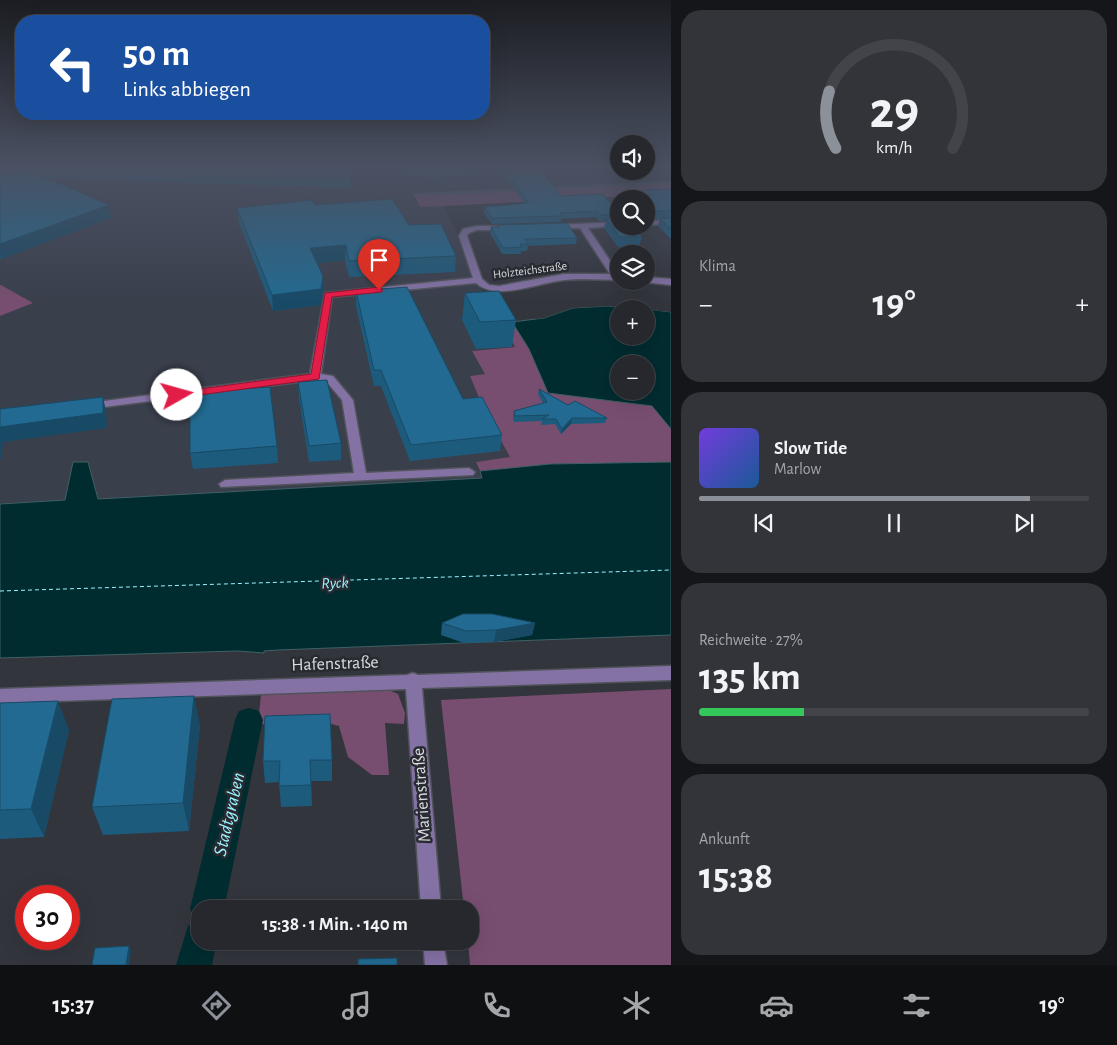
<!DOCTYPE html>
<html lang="de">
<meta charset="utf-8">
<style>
body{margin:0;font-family:"Alegreya Sans",sans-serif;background:#32343a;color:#f1f3f6;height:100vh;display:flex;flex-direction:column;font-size:19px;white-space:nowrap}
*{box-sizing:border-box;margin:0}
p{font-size:16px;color:#a4a6aa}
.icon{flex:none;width:28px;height:28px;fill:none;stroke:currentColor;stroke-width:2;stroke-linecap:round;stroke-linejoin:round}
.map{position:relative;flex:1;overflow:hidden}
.drawer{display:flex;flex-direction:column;gap:10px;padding:10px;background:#151619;width:446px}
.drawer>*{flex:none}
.top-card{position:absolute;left:15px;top:15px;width:475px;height:105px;border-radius:20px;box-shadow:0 5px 20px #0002,0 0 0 1px #42444a;background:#1a4fa0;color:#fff;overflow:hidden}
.tools{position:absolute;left:610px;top:135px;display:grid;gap:10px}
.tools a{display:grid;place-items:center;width:45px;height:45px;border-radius:50%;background:#26282e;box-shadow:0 5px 20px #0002,0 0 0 1px #42444a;font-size:25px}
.speed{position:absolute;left:15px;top:885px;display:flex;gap:10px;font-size:25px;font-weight:700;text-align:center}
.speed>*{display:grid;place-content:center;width:65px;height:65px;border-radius:50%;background:#26282e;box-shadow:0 5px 20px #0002,0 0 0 1px #42444a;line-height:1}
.speed .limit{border:8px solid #d22;background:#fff;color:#111}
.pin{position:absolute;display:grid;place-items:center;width:42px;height:42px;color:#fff;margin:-51px -21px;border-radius:50% 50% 50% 0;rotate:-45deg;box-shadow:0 0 5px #0007}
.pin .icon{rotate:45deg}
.me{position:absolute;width:55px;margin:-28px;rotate:83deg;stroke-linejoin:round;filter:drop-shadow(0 0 4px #0008)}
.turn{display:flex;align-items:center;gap:18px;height:105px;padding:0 25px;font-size:22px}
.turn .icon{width:65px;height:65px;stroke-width:2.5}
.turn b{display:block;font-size:35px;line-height:42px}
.big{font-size:38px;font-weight:600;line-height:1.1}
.drawer .widget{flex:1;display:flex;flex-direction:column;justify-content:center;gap:8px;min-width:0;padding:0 18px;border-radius:20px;background:#32343a}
.drawer .dial{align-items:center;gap:0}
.dial svg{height:130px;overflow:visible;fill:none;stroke:#42444a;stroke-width:7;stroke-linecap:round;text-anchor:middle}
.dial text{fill:#f1f3f6;stroke:none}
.song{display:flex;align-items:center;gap:15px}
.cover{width:60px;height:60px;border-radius:8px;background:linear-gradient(135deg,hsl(260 70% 55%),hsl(210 70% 35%))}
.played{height:5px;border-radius:2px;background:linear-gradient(90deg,#8c9099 85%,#42444a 85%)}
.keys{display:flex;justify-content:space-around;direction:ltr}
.heat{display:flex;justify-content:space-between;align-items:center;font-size:28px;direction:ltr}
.charge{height:8px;border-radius:4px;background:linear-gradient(90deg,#34c759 27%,#42444a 0)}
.trip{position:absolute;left:191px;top:900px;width:288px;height:50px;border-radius:20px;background:#26282e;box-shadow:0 5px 20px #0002,0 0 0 1px #42444a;font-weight:600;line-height:50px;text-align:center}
.tabs{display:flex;height:80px;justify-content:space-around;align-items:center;background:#0f1012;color:#a4a6aa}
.tabs .icon{width:35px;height:35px}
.tabs .current{color:#8c9099}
.tabs b{font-size:22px;color:#f1f3f6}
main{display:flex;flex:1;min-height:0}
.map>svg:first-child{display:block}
.built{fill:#3a3f4c}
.green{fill:#784e70}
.water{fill:#002c30;stroke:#416065;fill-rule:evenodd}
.pier{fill:#33353d}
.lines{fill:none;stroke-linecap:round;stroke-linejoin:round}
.stream{fill:#416065;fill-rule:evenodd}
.canal{fill:#002c30;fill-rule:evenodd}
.ferry{stroke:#9bf5ff;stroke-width:1;stroke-dasharray:4 3;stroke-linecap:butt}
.minor-casing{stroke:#51535a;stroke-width:3}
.minor{fill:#8472a5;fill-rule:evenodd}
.wall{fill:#1d5b7d}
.shaded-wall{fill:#184a66}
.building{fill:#226a91;stroke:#184a66}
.route{fill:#e11d48;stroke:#92132f}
.labels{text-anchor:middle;stroke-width:5;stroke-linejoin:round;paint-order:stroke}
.far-street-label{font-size:12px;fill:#d9dbe0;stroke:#292b32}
.water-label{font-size:16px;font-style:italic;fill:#9bf5ff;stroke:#292b32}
.near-street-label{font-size:18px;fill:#d9dbe0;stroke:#292b32}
.near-water-label{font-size:19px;font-style:italic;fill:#9bf5ff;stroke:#292b32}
</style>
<main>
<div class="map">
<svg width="671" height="965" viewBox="0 0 671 965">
<rect width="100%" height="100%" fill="#33353d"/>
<!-- built -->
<path class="built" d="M 0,167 L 619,167 L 619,171 L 629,171 L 636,183 L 413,193 L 420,207 L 444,206 L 457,233 L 472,278 L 490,299 L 515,347 L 472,351 L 486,374 L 470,376 L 484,410 L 510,457 L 476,462 L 482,478 L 98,499 L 88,462 L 73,462 L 65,500 L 0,503 L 0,316 L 32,303 L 0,285 Z"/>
<!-- green -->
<path class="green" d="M 671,181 L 671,194 L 444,206 L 420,207 L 413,193 Z
M 0,285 L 1,285 L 33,303 L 0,316 Z
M 502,321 L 512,322 L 529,349 L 548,393 L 652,406 L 671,429 L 671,462 L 550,464 L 480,471 L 476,462 L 510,457 L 484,410 L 470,376 L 485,374 L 472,351 L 515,347 Z
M 384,688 L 398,694 L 405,713 L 404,724 L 385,723 L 389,775 L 372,775 L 348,757 L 339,726 L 305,717 L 258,725 L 261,694 Z
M 671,689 L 671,965 L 470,965 L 468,941 L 470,941 L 470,909 L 464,909 L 441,700 Z"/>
<!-- water -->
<path class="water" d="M 608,306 L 645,309 L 619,309 L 619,336 L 646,336 L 646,309 L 671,312 L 671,429 L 652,406 L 548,393 L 529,349 L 512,322 L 544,318 L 573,308 ZM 619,364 L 646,364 L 646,391 L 619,391 Z
M 73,462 L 88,462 L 98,499 L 482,478 L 480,471 L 550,464 L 671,462 L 671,635 L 278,650 L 264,651 L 264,653 L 238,651 L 0,658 L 0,504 L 65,500 Z"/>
<!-- pier -->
<path class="pier" d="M 608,304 L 671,310 L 671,312 L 608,306 L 573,308 L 544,318 L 536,319 L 534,317 L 573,306 Z"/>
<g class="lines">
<!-- stream -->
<path class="stream" d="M 671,181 L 671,183 L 547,189 L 545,188 L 547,187 Z
M 523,189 L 524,189 L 524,191 L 421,195 L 419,194 L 421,193 Z"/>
<!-- canal -->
<path class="canal" d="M 249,708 L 259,711 L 263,720 L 224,909 L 200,909 L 200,941 L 217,941 L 212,965 L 176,965 L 188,926 L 197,922 L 190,909 L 235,720 L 239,711 Z"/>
<!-- ferry -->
<path class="ferry" d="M 0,591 L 671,570"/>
<defs>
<path id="minor" d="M 671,220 L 671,224 L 646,225 L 646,221 Z
M 619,222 L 619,226 L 588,228 L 619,274 L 619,280 C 601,280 583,278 565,280 C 539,282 497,302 476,283 L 332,297 L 321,374 L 333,376 L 353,400 L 366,473 L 469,468 L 475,472 L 473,475 L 221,487 L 219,484 L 225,480 L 354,473 L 342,400 L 326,381 L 315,380 L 89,409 L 83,406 L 89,403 L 310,374 L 325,293 L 473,278 L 459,236 L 463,229 L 477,226 L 506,226 L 510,228 L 506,230 L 477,230 L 469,233 L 467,236 L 482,279 L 489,285 L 499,286 L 564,274 L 610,274 L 580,228 L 554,229 L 550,227 L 554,225 Z
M 646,277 L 671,279 L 671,285 L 643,282 L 646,281 Z
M 671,666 L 671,680 L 422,688 L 441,909 L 421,909 L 406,689 L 0,703 L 0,689 L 407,675 L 413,673 L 418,675 Z
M 423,941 L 443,941 L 447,965 L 425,965 Z"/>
</defs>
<!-- minor casing -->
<use href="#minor" class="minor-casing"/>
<!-- minor -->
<use href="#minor" class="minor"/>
</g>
<!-- wall -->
<path class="wall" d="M 24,167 L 354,167 L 350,188 L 47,178 L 109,205 L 111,218 L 1,259 L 0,259 L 0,171 L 25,168 Z
M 407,167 L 444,167 L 443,178 L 406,176 Z
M 446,167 L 469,167 L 468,176 L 446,175 Z
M 507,172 L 561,196 L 619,213 L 619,226 L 642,237 L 639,246 L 618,247 L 604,228 L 606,220 L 599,221 L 596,217 L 561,219 L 561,222 L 492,224 L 484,213 L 485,207 L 525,204 L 506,177 Z
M 671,189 L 671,239 L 658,226 L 660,219 L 651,219 L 646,214 L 646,199 L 631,198 L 633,191 Z
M 237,208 L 409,225 L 456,256 L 455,272 L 349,277 L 345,260 L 317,263 L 323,276 L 323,292 L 321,305 L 273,311 L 239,223 Z
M 498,225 L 577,238 L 576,244 L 528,246 L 527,251 L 521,251 L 521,254 L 502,254 L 490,233 L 491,227 L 497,227 Z
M 356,291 L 463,399 L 502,435 L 500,451 L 410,461 L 381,386 L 374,386 L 356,306 Z
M 465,293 L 516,320 L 512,347 L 476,349 L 462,320 Z
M 298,382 L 341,443 L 341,460 L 309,462 L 299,398 Z
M 539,389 L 568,405 L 607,418 L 605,423 L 571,424 L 561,434 L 555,424 L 541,425 L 542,421 L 514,422 L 513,417 L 514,411 L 543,403 L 538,394 Z
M 277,446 L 278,463 L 193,469 L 190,453 Z
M 442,623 L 535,623 L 532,635 L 494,642 L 464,643 L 441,635 Z
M 0,703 L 69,730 L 44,837 L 0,839 Z
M 200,725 L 189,831 L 103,835 L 92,807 Z
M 332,760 L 332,781 L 311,781 L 312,806 L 281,807 L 279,782 L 265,783 L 263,761 Z"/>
<!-- shaded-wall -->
<path class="shaded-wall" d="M 352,167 L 354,167 L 350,188 L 350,175 Z
M 109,205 L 111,218 L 1,259 L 0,254 L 0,244 Z
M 346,245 L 345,260 L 310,264 L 310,248 Z
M 323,276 L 323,292 L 321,305 L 273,311 L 272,295 Z
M 103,397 L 106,411 L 107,428 L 3,442 L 1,458 L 0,459 L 0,427 Z
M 572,418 L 571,424 L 561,434 L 562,429 Z
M 535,623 L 532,635 L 494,642 L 496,630 Z
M 194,696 L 200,725 L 189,831 L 183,803 Z
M 58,701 L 69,730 L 44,837 L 31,809 Z
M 129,946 L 131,951 L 129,965 L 126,965 Z"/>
<!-- building -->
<path class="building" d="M 14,167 L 22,167 L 109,205 L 0,244 L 0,171 Z
M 95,167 L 352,167 L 350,175 Z
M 540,170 L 561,196 L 603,194 L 619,213 L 619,214 L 600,215 L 597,211 L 560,213 L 562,216 L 492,218 L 485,207 L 529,203 L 507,172 Z
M 671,189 L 671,211 L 653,211 L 646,205 L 646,199 L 641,199 L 633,191 Z
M 392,199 L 409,225 L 441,224 L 456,256 L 349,261 L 346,245 L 310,248 L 323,276 L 321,289 L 272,295 L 237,208 L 312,200 L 315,205 Z
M 671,218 L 671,229 L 660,219 Z
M 606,219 L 619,219 L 619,226 L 633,226 L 642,237 L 620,237 Z
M 567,223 L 577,238 L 525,239 L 528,244 L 520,244 L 522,247 L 503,248 L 491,227 L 499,227 L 498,225 Z
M 407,287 L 463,399 L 482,397 L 502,435 L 411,445 L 381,370 L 374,370 L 356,291 Z
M 499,291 L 516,320 L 480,322 L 465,293 Z
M 327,380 L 341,443 L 309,446 L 298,382 Z
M 270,387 L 277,446 L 190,453 L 190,392 Z
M 539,389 L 568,405 L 575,401 L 607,418 L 572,418 L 562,429 L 556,419 L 542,419 L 549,415 L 515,416 L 514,411 L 547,402 Z
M 103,397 L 103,413 L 0,427 L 0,409 Z
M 463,614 L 492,614 L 535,623 L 496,630 L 466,631 L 442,623 Z
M 194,696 L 183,803 L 92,807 L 112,699 Z
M 58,701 L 31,809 L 0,810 L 0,703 Z
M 330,714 L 332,760 L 310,760 L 311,785 L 279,786 L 280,761 L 263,761 L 265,716 Z
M 129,946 L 126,965 L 92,965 L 95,948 Z
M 397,958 L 397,965 L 358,965 L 358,959 Z"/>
<!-- sky -->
<linearGradient id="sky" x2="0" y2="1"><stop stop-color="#1c1d22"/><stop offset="0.55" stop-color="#4a5162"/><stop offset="1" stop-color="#4a5162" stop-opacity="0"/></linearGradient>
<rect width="671" height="302" fill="url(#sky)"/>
<!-- route -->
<path class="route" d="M 379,287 L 382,288 L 382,292 L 332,297 L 319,379 L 177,398 L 172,395 L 177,392 L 311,374 L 325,293 Z"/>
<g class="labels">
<!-- far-street labels -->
<g class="far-street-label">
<text transform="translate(530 270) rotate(-7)" y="4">Holzteichstraße</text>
</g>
<!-- water labels -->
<g class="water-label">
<text transform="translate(335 582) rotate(-2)" y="6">Ryck</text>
</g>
<!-- near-street labels -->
<g class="near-street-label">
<text transform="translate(335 663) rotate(-2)" y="6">Hafenstraße</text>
<text transform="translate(421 795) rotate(-94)" y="6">Marienstraße</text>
</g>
<!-- near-water labels -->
<g class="near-water-label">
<text transform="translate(228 814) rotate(-77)" y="7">Stadtgraben</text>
</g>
</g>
</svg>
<div class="tools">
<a><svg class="icon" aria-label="sound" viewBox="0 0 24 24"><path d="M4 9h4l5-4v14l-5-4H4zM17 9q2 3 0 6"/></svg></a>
<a><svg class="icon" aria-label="search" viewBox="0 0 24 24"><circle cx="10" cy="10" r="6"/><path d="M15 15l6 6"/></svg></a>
<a><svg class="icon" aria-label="layers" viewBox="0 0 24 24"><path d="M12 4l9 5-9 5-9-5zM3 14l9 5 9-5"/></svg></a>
<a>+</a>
<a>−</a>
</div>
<div class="speed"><div class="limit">30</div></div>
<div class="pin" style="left:379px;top:290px;background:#d93025"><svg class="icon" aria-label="arrive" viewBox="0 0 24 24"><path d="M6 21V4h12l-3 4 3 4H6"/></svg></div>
<svg class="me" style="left:177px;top:395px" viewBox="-20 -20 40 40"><circle r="19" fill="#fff"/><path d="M0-13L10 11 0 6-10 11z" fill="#e11d48"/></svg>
<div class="trip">15:38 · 1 Min. · 140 m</div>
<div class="top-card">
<div class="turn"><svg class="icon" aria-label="left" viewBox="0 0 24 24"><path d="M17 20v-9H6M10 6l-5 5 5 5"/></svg><div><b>50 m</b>Links abbiegen</div></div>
</div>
</div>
<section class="drawer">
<div class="widget dial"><svg viewBox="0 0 100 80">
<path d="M14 69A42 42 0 1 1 86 69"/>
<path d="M14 69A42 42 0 0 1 10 34" stroke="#8c9099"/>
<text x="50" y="56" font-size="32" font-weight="700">29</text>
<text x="50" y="72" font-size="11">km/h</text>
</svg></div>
<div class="widget"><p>Klima</p>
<div class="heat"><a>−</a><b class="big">19°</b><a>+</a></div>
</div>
<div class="widget">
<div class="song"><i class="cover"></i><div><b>Slow Tide</b><p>Marlow</p></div></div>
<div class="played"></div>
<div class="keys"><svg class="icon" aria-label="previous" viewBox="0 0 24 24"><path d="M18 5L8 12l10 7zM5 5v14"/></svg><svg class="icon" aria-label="pause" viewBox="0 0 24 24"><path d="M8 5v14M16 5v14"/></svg><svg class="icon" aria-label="next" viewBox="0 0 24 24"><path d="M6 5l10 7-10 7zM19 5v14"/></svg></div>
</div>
<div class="widget"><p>Reichweite · 27%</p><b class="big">135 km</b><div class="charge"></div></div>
<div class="widget"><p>Ankunft</p><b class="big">15:38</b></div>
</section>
</main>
<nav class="tabs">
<b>15:37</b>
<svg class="icon current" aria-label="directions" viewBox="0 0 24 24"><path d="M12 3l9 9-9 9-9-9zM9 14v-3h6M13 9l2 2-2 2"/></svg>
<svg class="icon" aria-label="music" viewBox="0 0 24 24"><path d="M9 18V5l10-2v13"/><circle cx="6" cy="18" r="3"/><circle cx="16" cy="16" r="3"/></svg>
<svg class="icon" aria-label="phone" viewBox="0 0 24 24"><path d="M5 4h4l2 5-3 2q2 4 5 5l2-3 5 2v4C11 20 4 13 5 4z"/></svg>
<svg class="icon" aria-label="climate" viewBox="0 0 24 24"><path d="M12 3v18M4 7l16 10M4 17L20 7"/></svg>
<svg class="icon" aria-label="car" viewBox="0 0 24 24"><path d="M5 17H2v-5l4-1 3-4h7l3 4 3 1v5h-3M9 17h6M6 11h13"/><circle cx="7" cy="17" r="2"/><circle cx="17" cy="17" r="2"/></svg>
<svg class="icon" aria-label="filters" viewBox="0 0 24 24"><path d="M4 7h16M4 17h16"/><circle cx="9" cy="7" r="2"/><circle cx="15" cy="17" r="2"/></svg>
<b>19°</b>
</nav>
